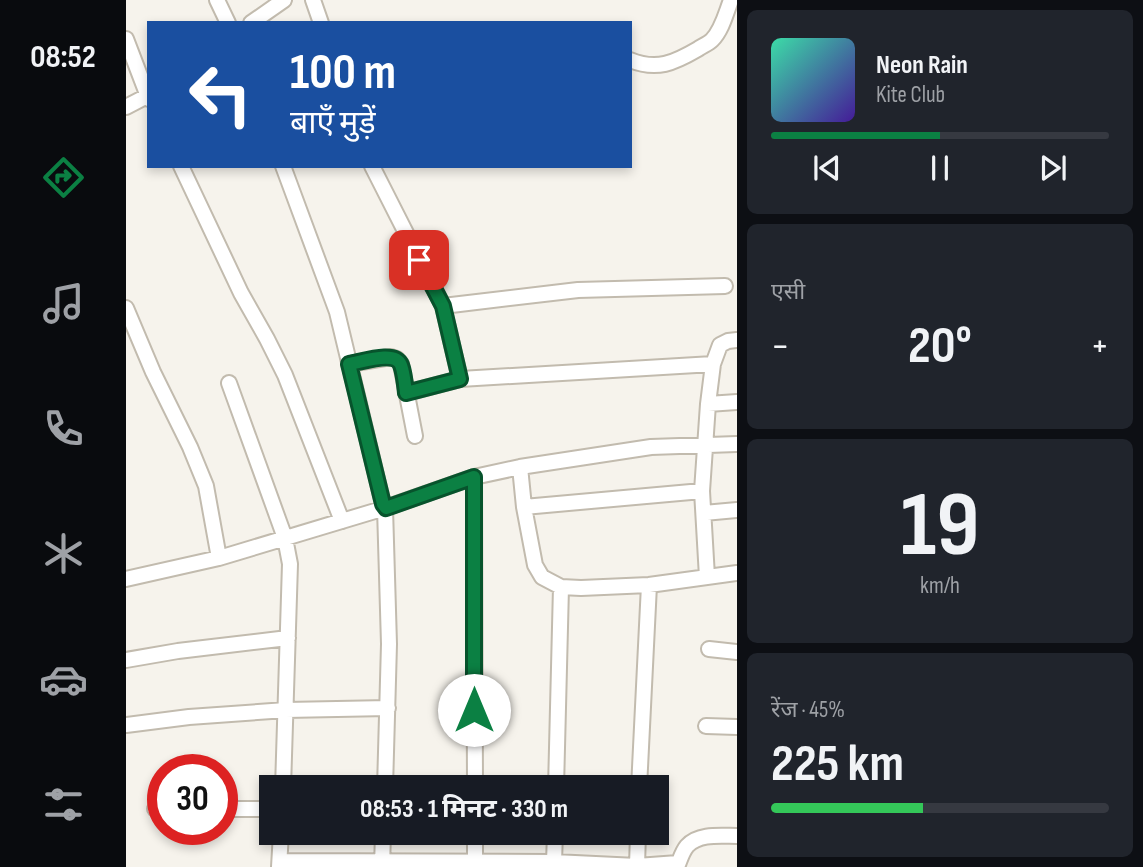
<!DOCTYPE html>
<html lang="hi">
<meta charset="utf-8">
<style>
body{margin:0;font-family:"Sofia Sans Condensed","Noto Sans Devanagari",sans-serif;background:#20242c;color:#f1f3f6;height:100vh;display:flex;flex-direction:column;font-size:26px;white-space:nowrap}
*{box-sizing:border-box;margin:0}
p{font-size:23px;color:#9ea1a6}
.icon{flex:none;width:38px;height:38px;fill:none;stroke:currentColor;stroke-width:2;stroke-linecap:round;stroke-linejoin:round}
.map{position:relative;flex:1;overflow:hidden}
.sheet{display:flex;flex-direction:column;gap:10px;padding:10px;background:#0d0f14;width:406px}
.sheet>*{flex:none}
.top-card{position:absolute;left:21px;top:21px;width:485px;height:147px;border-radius:0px;box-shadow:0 4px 10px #0003;background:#1a4fa0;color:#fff;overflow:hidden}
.speed{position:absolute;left:21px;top:754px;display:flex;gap:14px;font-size:35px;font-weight:700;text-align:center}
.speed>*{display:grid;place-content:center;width:91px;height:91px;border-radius:50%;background:#171b24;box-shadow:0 4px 10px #0003;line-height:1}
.speed .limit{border:10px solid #d22;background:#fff;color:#111}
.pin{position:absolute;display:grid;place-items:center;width:60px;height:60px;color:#fff;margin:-30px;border-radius:14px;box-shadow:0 4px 10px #0006}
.me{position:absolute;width:77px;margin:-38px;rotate:0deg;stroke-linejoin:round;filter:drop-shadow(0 0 5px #0008)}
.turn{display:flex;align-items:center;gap:24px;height:147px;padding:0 28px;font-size:32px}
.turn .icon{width:91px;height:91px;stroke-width:2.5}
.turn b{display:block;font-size:49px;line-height:60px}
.big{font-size:52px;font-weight:700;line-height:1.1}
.sheet .widget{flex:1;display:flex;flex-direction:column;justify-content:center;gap:10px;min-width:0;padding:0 24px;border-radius:10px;background:#20242c}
.sheet .dial{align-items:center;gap:0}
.dial b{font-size:91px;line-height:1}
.song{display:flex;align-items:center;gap:21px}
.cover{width:84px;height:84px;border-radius:10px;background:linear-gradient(135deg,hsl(160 70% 55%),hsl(260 70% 35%))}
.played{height:7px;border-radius:4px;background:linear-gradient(90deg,#0b8043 50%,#363941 50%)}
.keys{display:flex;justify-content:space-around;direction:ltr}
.heat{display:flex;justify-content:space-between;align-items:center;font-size:38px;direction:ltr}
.charge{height:10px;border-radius:5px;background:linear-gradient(90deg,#34c759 45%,#363941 0)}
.trip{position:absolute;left:133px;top:775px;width:410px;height:70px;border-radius:0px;background:#171b24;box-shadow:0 4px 10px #0003;font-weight:700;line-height:70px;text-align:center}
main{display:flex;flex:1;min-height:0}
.tab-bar{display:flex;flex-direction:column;width:126px;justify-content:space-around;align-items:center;background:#090b0e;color:#9ea1a6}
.tab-bar .icon{width:49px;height:49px}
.tab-bar .on{color:#0b8043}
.tab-bar b{font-size:32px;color:#f1f3f6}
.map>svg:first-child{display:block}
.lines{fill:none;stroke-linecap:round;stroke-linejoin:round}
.minor-casing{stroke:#c2bbae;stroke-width:18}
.minor{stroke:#fff;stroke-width:14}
.route-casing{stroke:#07532c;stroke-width:18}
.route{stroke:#0b8043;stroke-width:12}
</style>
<main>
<nav class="tab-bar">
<b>08:52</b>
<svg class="icon on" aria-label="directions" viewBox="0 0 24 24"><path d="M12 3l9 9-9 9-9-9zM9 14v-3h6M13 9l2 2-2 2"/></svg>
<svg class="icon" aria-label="music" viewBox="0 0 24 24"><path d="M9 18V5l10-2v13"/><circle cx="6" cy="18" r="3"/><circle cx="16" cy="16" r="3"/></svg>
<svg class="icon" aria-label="phone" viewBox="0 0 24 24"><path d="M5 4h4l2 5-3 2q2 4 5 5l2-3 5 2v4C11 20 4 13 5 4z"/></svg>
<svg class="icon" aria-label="climate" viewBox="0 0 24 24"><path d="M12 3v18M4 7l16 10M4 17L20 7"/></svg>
<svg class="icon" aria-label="car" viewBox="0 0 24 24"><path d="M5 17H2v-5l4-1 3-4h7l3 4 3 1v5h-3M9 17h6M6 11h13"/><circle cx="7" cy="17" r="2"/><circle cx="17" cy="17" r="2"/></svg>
<svg class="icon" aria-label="filters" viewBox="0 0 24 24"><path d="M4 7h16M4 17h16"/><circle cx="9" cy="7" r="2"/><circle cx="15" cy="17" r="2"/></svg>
</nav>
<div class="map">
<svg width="611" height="867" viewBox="0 0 611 867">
<rect width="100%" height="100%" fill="#f6f3ec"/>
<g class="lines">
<defs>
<path id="minor" d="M 91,0 L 102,23
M 187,0 L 195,23
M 125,23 L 158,0
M 0,39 L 23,99
M 504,60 C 531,71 548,63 572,49 C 576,46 582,44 586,40 C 596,30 600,13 605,0
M 0,107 L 23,95
M 55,166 L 115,293 L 141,339 L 159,375 L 216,521
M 157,166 L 211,312 L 257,504 L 259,508 L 263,644 L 259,788
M 246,166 L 317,306 L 334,379
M 317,306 L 452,290 L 599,286
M 0,308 L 27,372 L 64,447 L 80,486 L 93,558
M 223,364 L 265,357 L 271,359 L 275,364 L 289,436
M 103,383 L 159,538 L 164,564 L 157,788
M 280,393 L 334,379 L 587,364
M 582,404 L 611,402
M 394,467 L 525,447 L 611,444
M 348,477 L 349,788
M 398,507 L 576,491
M 578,513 L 611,510
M 581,577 L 576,491 L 582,404 L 587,364 L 594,345 L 602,341 L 611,340
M 0,579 L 93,558 L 259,508 L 348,477 L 394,467 L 398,507 L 409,565 L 416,577 L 435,587 L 455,588 L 523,585 L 611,573
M 583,649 L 611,652
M 0,660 L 52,651 L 162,638
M 0,725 L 63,717 L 160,710 L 262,708
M 580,726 L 611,727
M 430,788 L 435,587
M 513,788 L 523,585
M 29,809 L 37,809
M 96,809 L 145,809
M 349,833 L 349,867
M 154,861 L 428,862 L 511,866 L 552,863
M 428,862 L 429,833
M 511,866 L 512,833
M 153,867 L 155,833
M 256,867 L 257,833
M 551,867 C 554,860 556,852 561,846 C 573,833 595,836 611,836"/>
</defs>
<!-- minor casing -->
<use href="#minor" class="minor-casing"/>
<!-- minor -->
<use href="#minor" class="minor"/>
</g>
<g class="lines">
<defs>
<path id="route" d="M 293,260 L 317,306 L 334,379 L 280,393 C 279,384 278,373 275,365 C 269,350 236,362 223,364 L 257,504 L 260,508 L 348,477 L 348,710"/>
</defs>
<!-- route casing -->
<use href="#route" class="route-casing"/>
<!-- route -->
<use href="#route" class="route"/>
</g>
</svg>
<div class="speed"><div class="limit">30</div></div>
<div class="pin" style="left:293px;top:260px;background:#d93025"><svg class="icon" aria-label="arrive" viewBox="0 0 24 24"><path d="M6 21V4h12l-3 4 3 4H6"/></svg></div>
<svg class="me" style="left:348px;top:710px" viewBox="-20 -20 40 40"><circle r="19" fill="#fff"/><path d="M0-13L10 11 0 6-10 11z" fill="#0b8043"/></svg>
<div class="trip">08:53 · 1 मिनट · 330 m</div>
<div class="top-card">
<div class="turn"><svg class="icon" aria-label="left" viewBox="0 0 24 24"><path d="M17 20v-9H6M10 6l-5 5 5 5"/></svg><div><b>100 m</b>बाएँ मुड़ें</div></div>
</div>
</div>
<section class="sheet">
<div class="widget">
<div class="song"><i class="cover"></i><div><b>Neon Rain</b><p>Kite Club</p></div></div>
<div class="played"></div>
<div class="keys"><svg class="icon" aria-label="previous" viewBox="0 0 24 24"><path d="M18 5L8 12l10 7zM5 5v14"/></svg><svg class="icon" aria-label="pause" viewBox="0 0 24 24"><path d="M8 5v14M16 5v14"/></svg><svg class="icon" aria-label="next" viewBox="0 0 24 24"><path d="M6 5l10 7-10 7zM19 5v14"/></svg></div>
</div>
<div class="widget"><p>एसी</p>
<div class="heat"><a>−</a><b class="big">20°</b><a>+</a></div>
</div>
<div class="widget dial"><b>19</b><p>km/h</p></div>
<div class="widget"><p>रेंज · 45%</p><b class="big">225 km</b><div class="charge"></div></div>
</section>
</main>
